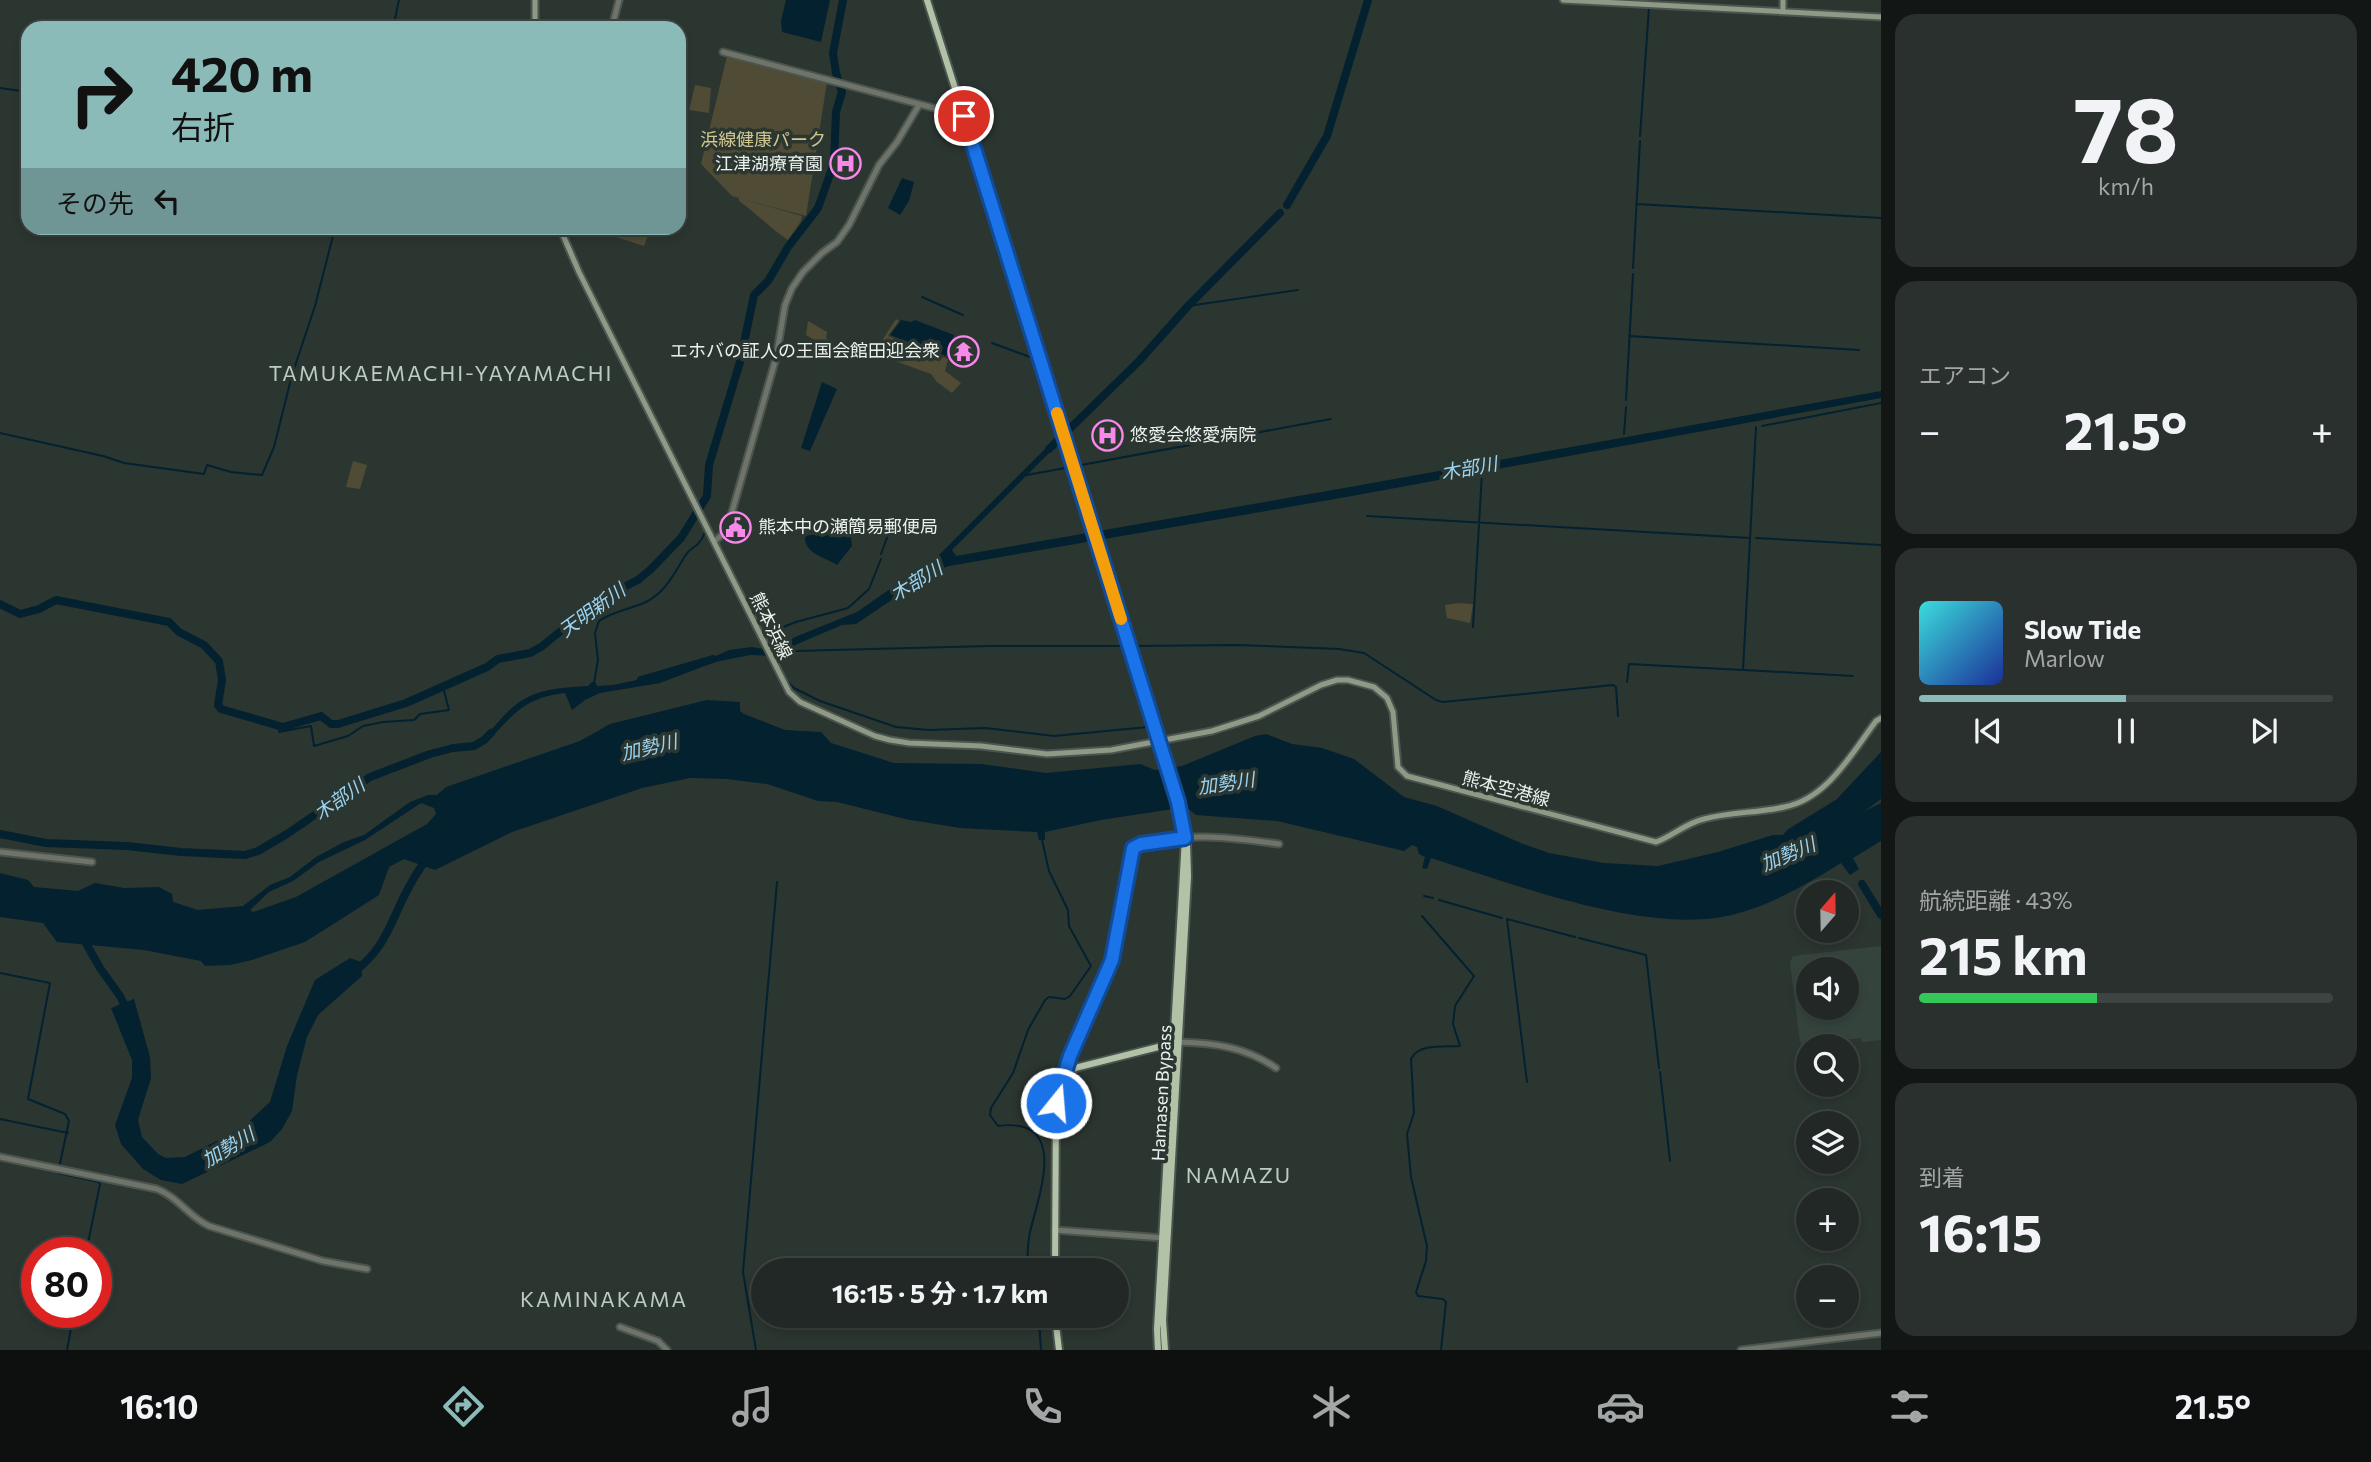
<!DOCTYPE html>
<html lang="ja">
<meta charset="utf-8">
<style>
body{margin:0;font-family:Commissioner,"Noto Sans JP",sans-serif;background:#29302d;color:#f1f3f6;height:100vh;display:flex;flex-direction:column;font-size:26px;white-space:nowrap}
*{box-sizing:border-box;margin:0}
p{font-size:23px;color:#a2a6a7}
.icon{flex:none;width:38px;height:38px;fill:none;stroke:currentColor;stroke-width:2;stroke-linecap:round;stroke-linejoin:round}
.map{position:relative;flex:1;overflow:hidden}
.panel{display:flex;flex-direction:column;gap:14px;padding:14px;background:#121614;width:490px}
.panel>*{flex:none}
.hud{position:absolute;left:21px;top:21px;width:665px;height:214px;border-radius:21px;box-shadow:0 4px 10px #0003,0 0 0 2px #3e4442;background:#8bbbb9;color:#111;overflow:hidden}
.needle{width:46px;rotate:20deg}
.fabs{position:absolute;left:1796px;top:880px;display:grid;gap:14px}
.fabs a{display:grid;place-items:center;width:63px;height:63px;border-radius:50%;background:#212825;box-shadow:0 4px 10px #0003,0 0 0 2px #3e4442;font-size:35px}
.speed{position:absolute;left:21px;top:1237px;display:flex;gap:14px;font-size:35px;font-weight:700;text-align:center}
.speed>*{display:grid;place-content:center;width:91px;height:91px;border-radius:50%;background:#212825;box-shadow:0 4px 10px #0003,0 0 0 2px #3e4442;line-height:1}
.speed .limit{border:10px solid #d22;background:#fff;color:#111}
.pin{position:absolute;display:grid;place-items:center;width:60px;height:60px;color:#fff;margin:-30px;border:4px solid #fff;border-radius:50%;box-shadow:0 2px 7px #0007}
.me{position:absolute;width:77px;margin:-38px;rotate:17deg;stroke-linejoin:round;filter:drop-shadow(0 0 5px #0008)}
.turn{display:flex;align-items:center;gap:24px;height:147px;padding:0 35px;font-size:32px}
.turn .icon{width:91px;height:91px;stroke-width:2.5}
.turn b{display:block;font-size:49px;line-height:60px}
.then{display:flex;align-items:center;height:66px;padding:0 35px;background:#0003;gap:14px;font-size:26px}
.big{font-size:52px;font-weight:700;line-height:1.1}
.panel .widget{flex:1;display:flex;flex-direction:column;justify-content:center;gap:10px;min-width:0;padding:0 24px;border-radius:21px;background:#29302d}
.panel .dial{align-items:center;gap:0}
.dial b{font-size:91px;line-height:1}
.song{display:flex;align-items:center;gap:21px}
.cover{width:84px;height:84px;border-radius:10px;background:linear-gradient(135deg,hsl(180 70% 55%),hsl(230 70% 35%))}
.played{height:7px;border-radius:4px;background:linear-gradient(90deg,#8bbbb9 50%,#3e4442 50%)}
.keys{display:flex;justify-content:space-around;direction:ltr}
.heat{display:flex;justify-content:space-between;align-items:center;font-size:38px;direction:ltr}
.charge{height:10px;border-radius:5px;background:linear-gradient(90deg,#34c759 43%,#3e4442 0)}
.trip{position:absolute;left:751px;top:1258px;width:378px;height:70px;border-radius:35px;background:#212825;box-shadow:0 4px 10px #0003,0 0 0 2px #3e4442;font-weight:700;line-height:70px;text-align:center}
.tab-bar{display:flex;height:112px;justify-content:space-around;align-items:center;background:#0d100f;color:#a2a6a7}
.tab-bar .icon{width:49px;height:49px}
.tab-bar .active{color:#8bbbb9}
.tab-bar b{font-size:32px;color:#f1f3f6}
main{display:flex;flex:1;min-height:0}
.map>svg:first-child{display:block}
.built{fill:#34443d;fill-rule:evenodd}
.green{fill:#4f4b35}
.water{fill:#03212f;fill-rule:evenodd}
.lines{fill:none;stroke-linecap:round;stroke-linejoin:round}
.stream{stroke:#03212f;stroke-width:2}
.river{stroke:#03212f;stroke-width:8}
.tertiary-casing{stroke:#4b544f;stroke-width:9}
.secondary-casing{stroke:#4b544f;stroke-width:9}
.trunk-casing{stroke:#4b544f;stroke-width:10}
.tertiary{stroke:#6e7469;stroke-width:5}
.secondary{stroke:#8e9986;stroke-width:5}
.trunk{stroke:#b2c2a7;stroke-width:6}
.route-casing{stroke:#114b97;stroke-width:18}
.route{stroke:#1a73e8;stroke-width:12}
.slow{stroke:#f59e0b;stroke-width:12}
.labels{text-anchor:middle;stroke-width:7;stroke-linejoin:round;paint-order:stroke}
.park-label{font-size:18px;fill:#d2c790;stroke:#2c3631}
.poi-label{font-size:18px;fill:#ebf1ee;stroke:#2c3631;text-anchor:end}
.street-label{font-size:18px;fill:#ebf1ee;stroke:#2c3631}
.water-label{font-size:19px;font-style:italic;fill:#9ad4f3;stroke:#2c3631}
.quarter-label{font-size:21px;letter-spacing:2px;fill:#becac4;stroke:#2c3631}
</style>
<main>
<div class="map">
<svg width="1881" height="1350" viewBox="0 0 1881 1350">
<rect width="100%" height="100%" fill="#2c3631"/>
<!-- built -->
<path class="built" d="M 1881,946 L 1881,1040 L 1862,1042 L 1861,1038 L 1803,1045 L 1800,1042 L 1790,962 L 1793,956 ZM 1808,970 L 1846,970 L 1846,1008 L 1808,1008 Z"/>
<!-- green -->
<path class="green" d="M 727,56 L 827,82 L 806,216 L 746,200 L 802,216 L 801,221 L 788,240 C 770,228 757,214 739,201 L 739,198 L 732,196 L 701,164 Z
M 695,85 L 711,88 L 709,113 L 689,110 Z
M 615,228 L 633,228 L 649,233 L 644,246 L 616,237 Z
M 896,319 L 899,321 L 888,336 L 948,359 L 945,371 L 961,383 L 952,393 L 937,382 L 931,374 L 881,356 L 872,361 L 870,359 Z
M 808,321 L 827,332 L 826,338 L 830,341 L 827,347 L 806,335 Z
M 353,461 L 367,465 L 360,489 L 346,487 Z
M 1458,603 L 1473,604 L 1470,623 L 1447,618 L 1445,605 Z"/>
<!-- water -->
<path class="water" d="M 786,0 L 830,0 L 821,42 L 782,32 L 781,21 Z
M 902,178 L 914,182 L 909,201 L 900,215 L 888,208 Z
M 901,320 L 911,322 L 915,320 L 954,335 L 946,356 L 890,335 Z
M 822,382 L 837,389 L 810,451 L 801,448 Z
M 1881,391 L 1881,398 L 1352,496 L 949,566 L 933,572 L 856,624 L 842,625 L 795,645 L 794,651 L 775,656 L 750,655 L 715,662 L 660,683 L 600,693 L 585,700 L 572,710 L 565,693 C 524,698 515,713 487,742 L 485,736 C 495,727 503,715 513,707 C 535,688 560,688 588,686 L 592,682 L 596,683 L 597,686 L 613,685 L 685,670 L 729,650 L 752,647 L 763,649 L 782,645 L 795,637 L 857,612 L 939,555 L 1056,438 L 1058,444 L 952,550 L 956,556 L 1350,487 Z
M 850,529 L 852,546 L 837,565 C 825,557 804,554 805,536 Z
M 707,700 L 740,702 L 740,711 L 744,714 L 785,730 L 821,732 L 831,743 L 894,763 L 981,764 L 1046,773 L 1140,764 L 1155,770 L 1182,766 L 1255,736 L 1266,734 L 1292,744 L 1322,748 L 1354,759 L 1404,797 L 1437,806 L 1523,844 L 1549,853 L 1604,863 L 1658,866 L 1718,852 L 1773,835 L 1783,835 L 1787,830 L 1837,799 L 1881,752 L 1881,799 L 1865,811 L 1881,803 L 1881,841 L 1853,858 L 1859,869 L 1850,875 L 1841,863 C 1802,887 1762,911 1716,918 C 1630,929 1513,884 1431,858 L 1427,869 L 1422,868 L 1425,857 L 1419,854 L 1417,847 L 1412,845 L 1404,851 L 1277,821 L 1196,815 L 1186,807 L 1101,820 L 1045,832 L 1045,840 L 1039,840 L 1037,832 L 960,828 L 905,819 L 837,802 L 818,801 L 767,784 L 727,779 L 690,778 L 642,788 L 512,832 L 435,870 L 404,859 L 389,867 L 379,895 L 305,942 L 252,960 L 230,965 L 205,966 L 201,961 L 144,950 L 57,942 L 43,923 L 0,917 L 0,873 L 28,880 L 34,887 L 78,891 L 95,883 L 124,888 L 159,887 L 172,894 L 173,902 L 198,910 L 243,906 L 270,885 L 290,877 L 316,857 L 344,842 L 364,835 L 410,802 L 428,795 L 437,795 L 446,787 L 580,741 L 610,724 ZM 421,803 L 434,808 L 436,814 L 427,824 L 296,897 L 253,912 L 250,910 L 269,892 L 293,881 L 319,862 L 365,840 Z
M 350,958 L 361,962 L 362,976 L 318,1015 L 307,1037 L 297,1075 L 292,1111 L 282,1129 L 270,1142 L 182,1184 L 161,1180 L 143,1169 L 121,1144 L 115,1125 L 132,1078 L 132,1060 L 111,1008 L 134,999 L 150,1057 L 151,1078 L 138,1120 L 142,1137 L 158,1154 L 166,1158 L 185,1157 L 242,1128 L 270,1102 L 287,1046 L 315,980 Z"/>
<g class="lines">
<!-- stream -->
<path class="stream" d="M 1649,1 L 1649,0
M 393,28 L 399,0
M 0,88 L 28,92
M 1640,136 L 1649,8
M 1637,204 L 1881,218
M 1633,268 L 1640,141
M 922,297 L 963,315
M 1188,306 L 1298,290
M 1629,336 L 1859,350
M 992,343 L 1030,357
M 1626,400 L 1633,274
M 1762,426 L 1881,403
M 0,433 L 103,456 L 124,463 L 204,474 L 207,465 L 231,472 L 262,475 L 274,447 L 292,375 L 315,306 L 335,228
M 1624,434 L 1626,407
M 1027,475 L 1331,419
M 1367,516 L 1750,538
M 1756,538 L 1881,545
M 881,554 L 890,530
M 1473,627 L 1482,473
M 773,631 L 796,622 L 848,608 L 869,589 L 881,559
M 1131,646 L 1239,645 L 1339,649 L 1364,653 L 1436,700 L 1443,702 L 1613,685 L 1616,687 L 1618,716
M 794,651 L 989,646 L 1125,646
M 768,656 L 773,667
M 1744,670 L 1853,676
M 787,681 L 794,688 L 820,701 L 896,727 L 929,730 L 985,728 L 1054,736 L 1148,727
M 1627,682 L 1629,664 L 1743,670 L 1756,427
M 594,683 L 598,660 L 595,633 L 599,621 C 613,611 631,609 646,602 C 665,593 674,574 685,556 C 691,545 698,550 705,532
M 280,725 L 279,732 L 311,726 L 314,746 L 348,736 L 363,726 L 383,722 L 414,720 L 420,714 L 449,710 L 443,687
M 1424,896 L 1433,898
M 1439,900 L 1502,918
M 1422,916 L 1474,976 L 1455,1006 L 1453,1024 L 1460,1046 C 1444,1047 1419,1043 1411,1059 L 1414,1113 L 1407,1134 L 1411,1177 L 1427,1246 L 1426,1261 L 1416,1292 L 1418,1296 L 1443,1299 L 1446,1302 L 1441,1350
M 1579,938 L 1646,955 L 1659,1068
M 0,973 L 50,983 L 28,1099 L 65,1114 L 69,1121 L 58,1173 L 99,1182 L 100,1184 L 86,1253
M 1660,1072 L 1670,1161
M 1527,1082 L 1507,919 L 1575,937
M 0,1119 L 68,1133
M 1027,1270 C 1028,1257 1027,1245 1030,1232 C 1039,1194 1070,1116 998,1126 L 990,1115 L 991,1108 L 1013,1073 L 1028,1030 L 1045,1000 L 1049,997 L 1065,999 L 1070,996 L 1091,966 L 1069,926 L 1068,910 L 1049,871 L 1042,840
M 1037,1316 L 1039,1320 L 1041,1350
M 67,1350 L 74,1312
M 756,1350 L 743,1272 L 777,882"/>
<!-- river -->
<path class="river" d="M 1287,205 L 1327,136 L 1368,0
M 1049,449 L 1139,361 L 1188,306 L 1280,213
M 0,604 L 20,614 L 39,609 L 56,600 L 169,622 L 179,632 L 204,645 L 219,661 L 222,680 L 218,705 L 221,709 L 283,727 L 321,716 L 331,724 L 338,724 L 406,703 L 487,667 L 498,659 L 530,653 L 541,647 L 562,630 L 593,613 L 603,604 L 606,596 L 638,580 L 651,569 L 681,538 L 707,496 L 709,465 L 740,362 L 754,295 L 768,281 L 788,247 L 818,208 L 834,163 L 836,112 L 842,92 L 836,73 L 833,53 L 843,0
M 641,680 L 713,659
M 0,834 L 46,843 L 127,846 L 181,852 L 245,855 L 258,851 L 287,834 L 370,777 L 430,754 L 453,748 L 474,746 L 484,740 L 491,733
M 1862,884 L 1881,915
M 83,938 L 100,968 L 120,996 L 127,1010
M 353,973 C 388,946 390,921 410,885 C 415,875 422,866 428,856"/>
<defs>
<path id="tertiary" d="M 613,23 L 619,0
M 723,52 L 964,116
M 715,541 L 725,532 L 730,519 L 776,358 L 785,305 L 792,288 L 803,272 L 822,253 L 837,242 L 849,225 L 879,165 L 897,142 L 919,105
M 0,852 L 92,862
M 1179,1042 C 1214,1043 1246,1047 1276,1068
M 1065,1072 L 1112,960 L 1135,846 C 1180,831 1233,838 1279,844
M 0,1157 L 157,1189 C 178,1197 189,1217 209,1226 L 323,1261 L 367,1269
M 1055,1230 L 1164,1238
M 620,1327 L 658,1341 L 667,1350
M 1741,1350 L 1881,1333"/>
<path id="secondary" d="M 535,0 L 535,28
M 1563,0 L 1881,17
M 1783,11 L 1783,0
M 560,228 L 579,272 L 789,692 L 800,702 L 875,736 L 890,740 L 909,743 L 981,746 L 1047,754 L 1111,750 L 1212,731 L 1259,716 L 1321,685 L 1337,680 L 1348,680 L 1374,687 L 1387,698 L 1393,712 L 1398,767 L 1407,776 L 1656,842 C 1673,836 1686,823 1704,819 C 1730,812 1758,813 1784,807 C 1827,799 1852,753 1876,721 L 1881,718"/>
<path id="trunk" d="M 927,0 L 1023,302 L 1184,825 L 1185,838 L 1157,1329 L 1158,1350
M 1055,1270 L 1056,1103 L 1065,1072 L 1079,1067 L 1178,1042
M 1055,1316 L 1059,1350
M 1165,1350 L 1163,1320 L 1188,876 L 1187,843"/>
</defs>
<!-- tertiary casing -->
<use href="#tertiary" class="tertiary-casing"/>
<!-- secondary casing -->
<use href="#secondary" class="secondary-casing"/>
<!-- trunk casing -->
<use href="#trunk" class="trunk-casing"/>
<!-- tertiary -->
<use href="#tertiary" class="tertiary"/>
<!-- secondary -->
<use href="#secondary" class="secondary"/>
<!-- trunk -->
<use href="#trunk" class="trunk"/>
</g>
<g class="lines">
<defs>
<path id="route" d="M 964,116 L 1178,802 L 1185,838 L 1141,844 L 1133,848 L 1112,960 L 1070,1056 L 1056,1103"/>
</defs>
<!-- route casing -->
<use href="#route" class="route-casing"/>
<!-- route -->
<use href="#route" class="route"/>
<!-- slow -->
<path class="slow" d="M 1057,413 L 1121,619"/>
</g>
<!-- icons -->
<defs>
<symbol id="hospital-ring" viewBox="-11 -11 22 22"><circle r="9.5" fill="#2c3631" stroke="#f888e9" stroke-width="1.5"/><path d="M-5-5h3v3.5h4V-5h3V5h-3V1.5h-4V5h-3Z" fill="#f888e9"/></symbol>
<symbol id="temple-ring" viewBox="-11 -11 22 22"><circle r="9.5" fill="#2c3631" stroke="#f888e9" stroke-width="1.5"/><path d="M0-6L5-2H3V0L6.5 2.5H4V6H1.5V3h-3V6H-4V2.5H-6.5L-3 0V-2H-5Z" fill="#f888e9"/></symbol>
<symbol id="civic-ring" viewBox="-11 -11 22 22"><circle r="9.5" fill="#2c3631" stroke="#f888e9" stroke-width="1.5"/><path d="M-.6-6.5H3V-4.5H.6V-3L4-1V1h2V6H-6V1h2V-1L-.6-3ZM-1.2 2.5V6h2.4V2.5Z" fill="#f888e9"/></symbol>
</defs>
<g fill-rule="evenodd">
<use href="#hospital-ring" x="828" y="146" width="35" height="35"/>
<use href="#temple-ring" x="946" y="334" width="35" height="35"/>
<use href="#hospital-ring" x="1090" y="418" width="35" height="35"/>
<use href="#civic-ring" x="718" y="510" width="35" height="35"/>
</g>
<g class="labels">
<!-- park labels -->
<g class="park-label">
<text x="763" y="146">浜線健康パーク</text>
</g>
<!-- poi labels -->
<g class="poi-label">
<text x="823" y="170">江津湖療育園</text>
<text x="940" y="357">エホバの証人の王国会館田迎会衆</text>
<text x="1130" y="441" text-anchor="start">悠愛会悠愛病院</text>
<text x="758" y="533" text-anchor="start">熊本中の瀬簡易郵便局</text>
</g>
<!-- street labels -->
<g class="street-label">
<text transform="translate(771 626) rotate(64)" y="6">熊本浜線</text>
<text transform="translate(1506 789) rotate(15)" y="6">熊本空港線</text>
<text transform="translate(1162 1093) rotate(-87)" y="6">Hamasen Bypass</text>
</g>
<!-- water labels -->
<g class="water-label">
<text transform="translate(1469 468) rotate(-10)" y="7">木部川</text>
<text transform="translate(916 581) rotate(-31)" y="7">木部川</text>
<text transform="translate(592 610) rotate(-36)" y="7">天明新川</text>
<text transform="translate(649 747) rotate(-13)" y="7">加勢川</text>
<text transform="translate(1226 783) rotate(-8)" y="7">加勢川</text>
<text transform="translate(339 799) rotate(-35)" y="7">木部川</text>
<text transform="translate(1788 854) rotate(-23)" y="7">加勢川</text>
<text transform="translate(228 1147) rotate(-31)" y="7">加勢川</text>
</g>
<!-- quarter labels -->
<g class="quarter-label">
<text x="441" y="381">TAMUKAEMACHI-YAYAMACHI</text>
<text x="1239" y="1183">NAMAZU</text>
<text x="604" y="1307">KAMINAKAMA</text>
</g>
</g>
</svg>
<div class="fabs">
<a><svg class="needle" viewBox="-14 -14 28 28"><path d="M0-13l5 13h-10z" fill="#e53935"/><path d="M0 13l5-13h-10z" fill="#a2a6a7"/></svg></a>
<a><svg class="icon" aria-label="sound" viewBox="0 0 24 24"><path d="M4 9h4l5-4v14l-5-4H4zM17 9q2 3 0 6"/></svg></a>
<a><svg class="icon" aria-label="search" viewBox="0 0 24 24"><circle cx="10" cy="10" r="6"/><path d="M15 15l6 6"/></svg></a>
<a><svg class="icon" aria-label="layers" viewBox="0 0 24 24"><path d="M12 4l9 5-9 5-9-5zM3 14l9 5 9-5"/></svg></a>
<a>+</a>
<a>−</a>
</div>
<div class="speed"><div class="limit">80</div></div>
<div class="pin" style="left:964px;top:116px;background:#d93025"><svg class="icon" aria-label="arrive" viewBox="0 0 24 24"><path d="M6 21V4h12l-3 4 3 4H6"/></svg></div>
<svg class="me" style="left:1056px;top:1103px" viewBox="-20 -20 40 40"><circle r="17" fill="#1a73e8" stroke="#fff" stroke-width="3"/><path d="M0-11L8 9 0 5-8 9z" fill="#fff"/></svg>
<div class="trip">16:15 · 5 分 · 1.7 km</div>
<div class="hud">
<div class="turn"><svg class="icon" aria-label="right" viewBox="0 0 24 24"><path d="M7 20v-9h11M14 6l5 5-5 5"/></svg><div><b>420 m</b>右折</div></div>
<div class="then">その先<svg class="icon" aria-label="left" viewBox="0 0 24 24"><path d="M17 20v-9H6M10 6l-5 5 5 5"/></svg></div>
</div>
</div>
<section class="panel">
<div class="widget dial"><b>78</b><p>km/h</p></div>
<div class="widget"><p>エアコン</p>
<div class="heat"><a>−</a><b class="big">21.5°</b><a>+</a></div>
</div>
<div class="widget">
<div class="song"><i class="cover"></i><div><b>Slow Tide</b><p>Marlow</p></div></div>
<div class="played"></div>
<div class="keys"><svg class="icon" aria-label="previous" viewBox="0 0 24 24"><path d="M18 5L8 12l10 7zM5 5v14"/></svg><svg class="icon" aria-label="pause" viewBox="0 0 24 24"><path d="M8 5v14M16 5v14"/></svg><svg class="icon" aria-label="next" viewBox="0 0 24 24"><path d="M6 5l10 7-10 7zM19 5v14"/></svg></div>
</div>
<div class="widget"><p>航続距離 · 43%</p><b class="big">215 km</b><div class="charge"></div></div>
<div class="widget"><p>到着</p><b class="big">16:15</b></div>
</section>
</main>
<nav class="tab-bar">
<b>16:10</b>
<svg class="icon active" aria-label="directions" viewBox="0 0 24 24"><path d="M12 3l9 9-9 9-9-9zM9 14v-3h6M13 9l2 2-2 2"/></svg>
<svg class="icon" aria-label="music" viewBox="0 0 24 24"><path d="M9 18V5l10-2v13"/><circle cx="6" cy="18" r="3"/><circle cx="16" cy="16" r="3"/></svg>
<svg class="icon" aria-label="phone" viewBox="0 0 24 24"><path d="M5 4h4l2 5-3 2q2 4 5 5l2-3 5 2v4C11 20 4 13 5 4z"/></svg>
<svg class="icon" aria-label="climate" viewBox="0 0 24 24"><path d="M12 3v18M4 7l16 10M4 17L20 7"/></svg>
<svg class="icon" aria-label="car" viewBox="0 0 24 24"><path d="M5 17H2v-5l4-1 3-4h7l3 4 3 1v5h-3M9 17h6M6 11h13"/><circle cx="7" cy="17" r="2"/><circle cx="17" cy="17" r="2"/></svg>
<svg class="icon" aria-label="filters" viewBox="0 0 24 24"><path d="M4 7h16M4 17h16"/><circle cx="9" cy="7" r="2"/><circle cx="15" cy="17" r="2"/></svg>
<b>21.5°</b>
</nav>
